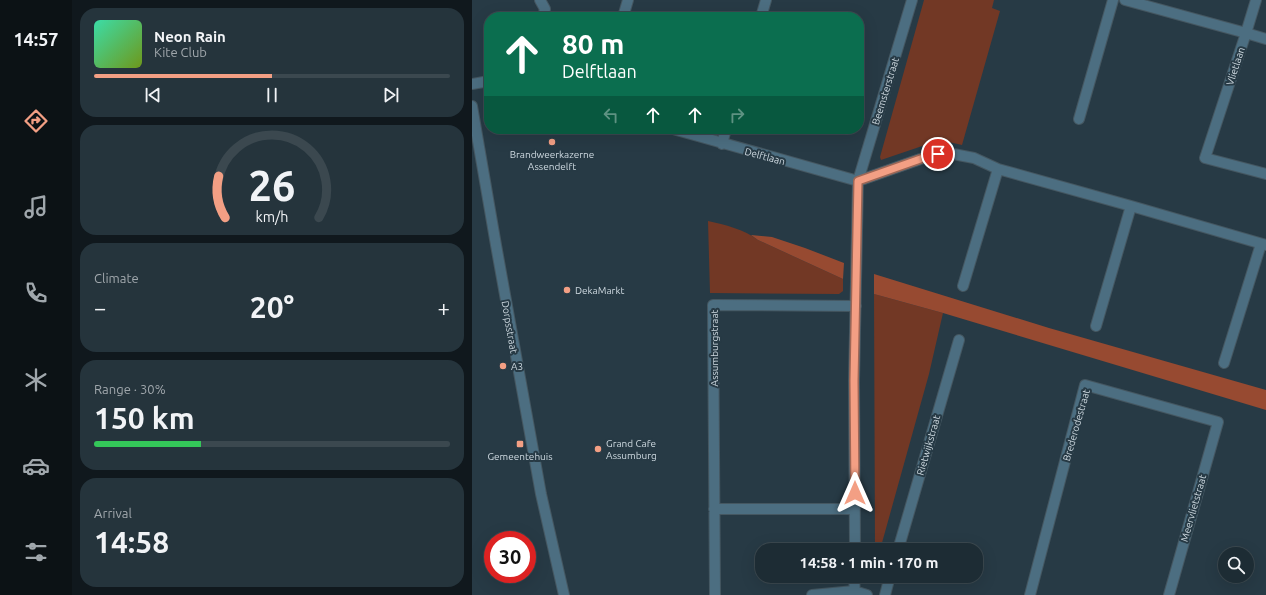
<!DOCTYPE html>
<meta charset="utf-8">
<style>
body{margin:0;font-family:Ubuntu,sans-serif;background:#25343c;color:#f1f3f6;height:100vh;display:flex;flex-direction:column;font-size:15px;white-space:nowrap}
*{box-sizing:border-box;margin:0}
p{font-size:13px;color:#a0a7ac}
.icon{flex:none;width:22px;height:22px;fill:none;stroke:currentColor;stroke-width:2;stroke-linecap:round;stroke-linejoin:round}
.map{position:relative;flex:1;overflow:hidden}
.side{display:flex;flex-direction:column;gap:8px;padding:8px;background:#10181d;width:400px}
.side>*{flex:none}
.top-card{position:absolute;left:12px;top:12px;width:380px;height:122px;border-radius:16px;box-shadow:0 4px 16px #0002,0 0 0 1px #3b484f;background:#0b6e4f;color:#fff;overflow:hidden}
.buttons{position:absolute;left:746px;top:547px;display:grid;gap:8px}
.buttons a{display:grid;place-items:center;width:36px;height:36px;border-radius:50%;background:#1d2c34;box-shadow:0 4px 16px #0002,0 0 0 1px #3b484f;font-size:20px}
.speed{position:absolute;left:12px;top:531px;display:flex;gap:8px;font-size:20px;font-weight:700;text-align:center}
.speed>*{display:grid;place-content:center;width:52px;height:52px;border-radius:50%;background:#1d2c34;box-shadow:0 4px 16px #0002,0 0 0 1px #3b484f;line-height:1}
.speed .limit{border:6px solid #d22;background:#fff;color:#111}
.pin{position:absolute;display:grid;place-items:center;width:34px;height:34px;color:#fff;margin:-17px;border:2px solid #fff;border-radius:50%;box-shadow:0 1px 4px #0007}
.me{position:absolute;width:44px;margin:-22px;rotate:0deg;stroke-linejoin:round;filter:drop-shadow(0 0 3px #0008)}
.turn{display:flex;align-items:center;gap:14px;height:84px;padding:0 12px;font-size:18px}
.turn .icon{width:52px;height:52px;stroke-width:2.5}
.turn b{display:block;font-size:28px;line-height:34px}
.lanes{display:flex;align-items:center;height:38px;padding:0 12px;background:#0003;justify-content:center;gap:20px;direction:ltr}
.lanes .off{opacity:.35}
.big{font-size:30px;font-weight:600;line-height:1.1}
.side .card{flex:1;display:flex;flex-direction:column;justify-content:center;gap:6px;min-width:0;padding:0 14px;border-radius:16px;background:#25343c}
.side .dial{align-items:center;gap:0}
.dial svg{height:104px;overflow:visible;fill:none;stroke:#3b484f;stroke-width:7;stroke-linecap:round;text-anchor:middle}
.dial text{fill:#f1f3f6;stroke:none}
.song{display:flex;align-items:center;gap:12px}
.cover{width:48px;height:48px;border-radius:6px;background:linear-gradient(135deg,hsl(160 70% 55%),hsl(80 70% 35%))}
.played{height:4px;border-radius:2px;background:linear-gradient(90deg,#f39f84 50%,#3b484f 50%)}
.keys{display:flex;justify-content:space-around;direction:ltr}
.heat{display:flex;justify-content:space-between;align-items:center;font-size:22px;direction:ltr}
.charge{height:6px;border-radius:3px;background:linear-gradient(90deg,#34c759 30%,#3b484f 0)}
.trip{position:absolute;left:283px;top:543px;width:228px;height:40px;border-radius:16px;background:#1d2c34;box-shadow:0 4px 16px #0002,0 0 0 1px #3b484f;font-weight:600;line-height:40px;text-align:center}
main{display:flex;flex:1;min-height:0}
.tab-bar{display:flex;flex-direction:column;width:72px;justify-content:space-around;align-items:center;background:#0c1215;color:#a0a7ac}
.tab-bar .icon{width:28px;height:28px}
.tab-bar .active{color:#f39f84}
.tab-bar b{font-size:18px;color:#f1f3f6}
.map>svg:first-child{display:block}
.green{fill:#723825}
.water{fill:#974a31}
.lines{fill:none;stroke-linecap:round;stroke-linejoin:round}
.minor-casing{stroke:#455761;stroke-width:12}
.minor{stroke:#4c6e81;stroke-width:10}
.route-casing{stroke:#9e6756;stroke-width:10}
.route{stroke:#f39f84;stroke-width:7}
.poi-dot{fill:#f39f84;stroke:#273a45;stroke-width:1.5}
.labels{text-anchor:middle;stroke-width:4;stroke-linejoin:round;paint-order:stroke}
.street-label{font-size:10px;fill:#cfdae1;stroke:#273a45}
.poi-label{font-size:10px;fill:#cfdae1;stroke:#273a45;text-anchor:start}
</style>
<main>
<nav class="tab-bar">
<b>14:57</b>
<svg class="icon active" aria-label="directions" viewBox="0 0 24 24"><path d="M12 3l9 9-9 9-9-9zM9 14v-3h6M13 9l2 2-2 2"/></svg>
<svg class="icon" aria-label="music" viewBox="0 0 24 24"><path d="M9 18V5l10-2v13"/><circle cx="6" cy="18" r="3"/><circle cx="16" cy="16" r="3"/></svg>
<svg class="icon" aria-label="phone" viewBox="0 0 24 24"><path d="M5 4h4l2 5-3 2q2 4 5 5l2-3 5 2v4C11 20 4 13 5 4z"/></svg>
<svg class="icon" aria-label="climate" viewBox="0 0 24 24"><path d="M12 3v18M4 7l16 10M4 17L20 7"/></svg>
<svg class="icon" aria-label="car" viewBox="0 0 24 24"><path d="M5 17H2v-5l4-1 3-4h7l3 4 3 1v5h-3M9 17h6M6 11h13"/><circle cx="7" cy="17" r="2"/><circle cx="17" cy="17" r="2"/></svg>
<svg class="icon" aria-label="filters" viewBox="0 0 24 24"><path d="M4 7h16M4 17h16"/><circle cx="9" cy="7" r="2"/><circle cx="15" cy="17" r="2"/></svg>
</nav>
<section class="side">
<div class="card">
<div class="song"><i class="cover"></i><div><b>Neon Rain</b><p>Kite Club</p></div></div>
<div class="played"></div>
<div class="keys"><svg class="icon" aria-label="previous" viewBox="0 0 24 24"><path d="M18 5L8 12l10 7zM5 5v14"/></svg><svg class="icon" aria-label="pause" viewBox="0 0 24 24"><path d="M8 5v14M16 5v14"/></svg><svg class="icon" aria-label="next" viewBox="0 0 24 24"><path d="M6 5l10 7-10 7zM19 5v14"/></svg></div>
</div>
<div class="card dial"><svg viewBox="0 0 100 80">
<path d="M14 69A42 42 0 1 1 86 69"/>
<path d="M14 69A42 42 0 0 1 9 37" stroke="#f39f84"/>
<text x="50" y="56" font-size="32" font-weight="700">26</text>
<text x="50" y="72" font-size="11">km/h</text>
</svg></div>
<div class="card"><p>Climate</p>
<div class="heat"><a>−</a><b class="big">20°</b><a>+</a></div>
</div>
<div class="card"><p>Range · 30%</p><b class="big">150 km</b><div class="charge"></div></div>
<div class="card"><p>Arrival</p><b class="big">14:58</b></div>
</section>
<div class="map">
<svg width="794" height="595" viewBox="0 0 794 595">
<rect width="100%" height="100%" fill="#273a45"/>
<!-- green -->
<path class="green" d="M 452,0 L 522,0 L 520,8 L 528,11 L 490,145 L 468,140 L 409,160 L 408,157 Z
M 236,221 C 253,225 272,229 286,240 L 371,279 L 371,291 L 367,294 L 238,293 Z
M 402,294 L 471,313 L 457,374 L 408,550 L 403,550 Z"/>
<!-- water -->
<path class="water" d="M 279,235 L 300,237 L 333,248 L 372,263 L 371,279 L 286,240 Z
M 402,274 L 577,328 L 794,390 L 794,410 L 471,313 L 402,294 Z"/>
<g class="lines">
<defs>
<path id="minor" d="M 68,0 L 73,9 L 71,17
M 653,0 L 774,33 L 733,158 L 794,174
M 784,0 L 774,33 L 794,39
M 151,17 L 156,0
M 289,17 L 294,0
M 0,84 L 17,81
M 0,106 L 24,245 L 69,494 L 92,595
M 607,119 L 641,0
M 201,129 L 386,181 L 457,156 L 476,153 L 502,158 L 526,169 L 659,206 L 794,245
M 250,144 L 254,129
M 491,286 L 526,169
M 624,326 L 659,206
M 752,363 L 789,244
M 242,509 L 383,509
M 383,550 L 382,381 L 386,181 L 440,0
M 426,550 L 487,340
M 382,576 L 383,595
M 243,595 L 241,305 L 384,306
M 340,595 L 382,591 L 395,595
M 413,595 L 418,576
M 558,595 L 613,385 L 746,422 L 697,595"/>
</defs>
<!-- minor casing -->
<use href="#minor" class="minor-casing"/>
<!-- minor -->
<use href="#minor" class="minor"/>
</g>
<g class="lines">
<defs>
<path id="route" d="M 383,493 L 382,381 L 386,181 L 457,156 L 466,154"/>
</defs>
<!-- route casing -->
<use href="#route" class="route-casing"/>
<!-- route -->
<use href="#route" class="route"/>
</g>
<!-- markers -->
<g class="poi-dot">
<circle cx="80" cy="142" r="4"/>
<circle cx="95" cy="290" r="4"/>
<circle cx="31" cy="366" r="4"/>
<rect x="44" y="440" width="8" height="8" rx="2"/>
<circle cx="126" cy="449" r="4"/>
</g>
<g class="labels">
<!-- street labels -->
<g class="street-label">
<text transform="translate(763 66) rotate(-72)" y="4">Vlietlaan</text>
<text transform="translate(413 91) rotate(-73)" y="4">Beemsterstraat</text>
<text transform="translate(293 156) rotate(15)" y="4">Delftlaan</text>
<text transform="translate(38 327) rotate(80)" y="4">Dorpsstraat</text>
<text transform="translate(242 348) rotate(-90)" y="4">Assumburgstraat</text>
<text transform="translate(604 425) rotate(-74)" y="4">Brederodestraat</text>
<text transform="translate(456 445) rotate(-74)" y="4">Rietwijkstraat</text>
<text transform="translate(721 508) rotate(-74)" y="4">Meervlietstraat</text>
</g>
<!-- poi labels -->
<g class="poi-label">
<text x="80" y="158" text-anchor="middle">Brandweerkazerne<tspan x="80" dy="12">Assendelft</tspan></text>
<text x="103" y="294">DekaMarkt</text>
<text x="39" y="370">A3</text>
<text x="134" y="447">Grand Cafe<tspan x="134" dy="12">Assumburg</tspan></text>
<text x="48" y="460" text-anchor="middle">Gemeentehuis</text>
</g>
</g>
</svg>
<div class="buttons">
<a><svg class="icon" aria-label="search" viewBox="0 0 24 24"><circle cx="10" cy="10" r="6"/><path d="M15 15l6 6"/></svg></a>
</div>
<div class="speed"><div class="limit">30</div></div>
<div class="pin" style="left:466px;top:154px;background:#d93025"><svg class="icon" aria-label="arrive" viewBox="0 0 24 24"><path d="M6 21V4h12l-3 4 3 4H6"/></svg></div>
<svg class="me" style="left:383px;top:493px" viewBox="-20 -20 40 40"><path d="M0-17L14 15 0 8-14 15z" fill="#f39f84" stroke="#fff" stroke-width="4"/></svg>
<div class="trip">14:58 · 1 min · 170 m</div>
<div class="top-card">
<div class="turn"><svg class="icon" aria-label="ahead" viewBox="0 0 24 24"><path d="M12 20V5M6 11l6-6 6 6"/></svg><div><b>80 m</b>Delftlaan</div></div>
<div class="lanes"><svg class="icon off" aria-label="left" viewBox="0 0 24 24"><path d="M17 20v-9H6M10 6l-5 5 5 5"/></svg><svg class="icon" aria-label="ahead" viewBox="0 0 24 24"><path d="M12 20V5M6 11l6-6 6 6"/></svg><svg class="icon" aria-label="ahead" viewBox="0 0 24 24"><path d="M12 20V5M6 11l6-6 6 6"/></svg><svg class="icon off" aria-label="right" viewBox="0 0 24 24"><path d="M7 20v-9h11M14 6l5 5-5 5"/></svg></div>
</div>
</div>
</main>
